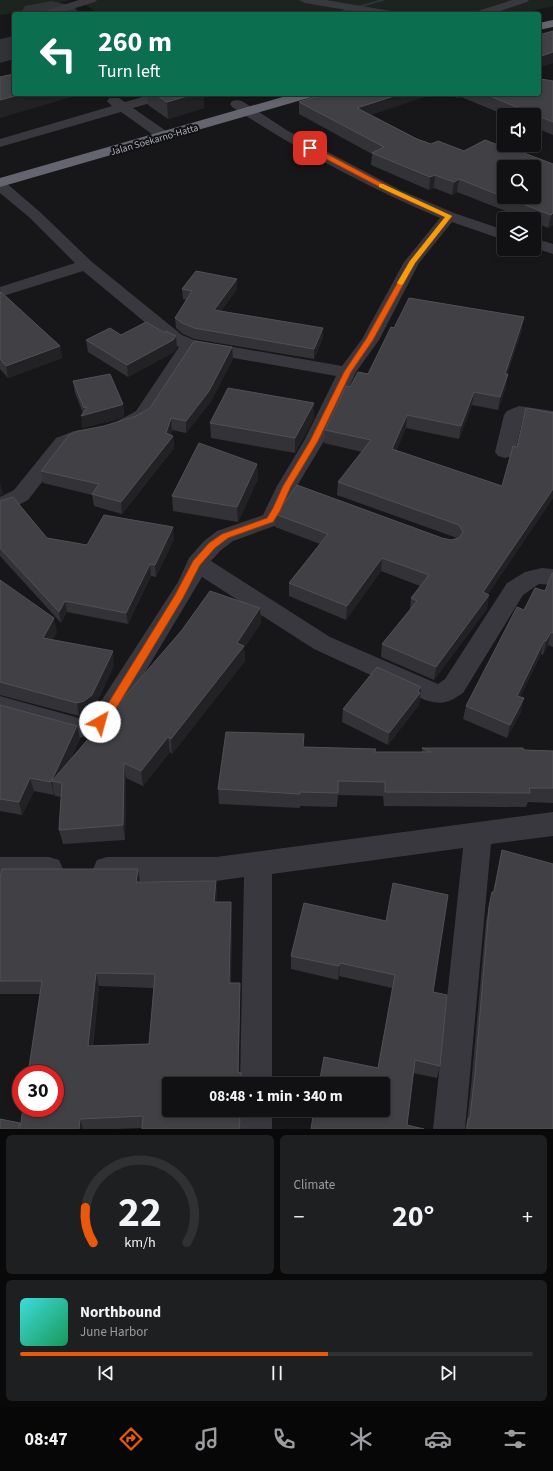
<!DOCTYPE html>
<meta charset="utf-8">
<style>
body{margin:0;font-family:"Source Sans 3",sans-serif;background:#1e1f21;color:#f1f3f6;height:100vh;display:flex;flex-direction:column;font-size:15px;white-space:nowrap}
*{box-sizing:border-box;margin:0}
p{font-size:13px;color:#9c9da0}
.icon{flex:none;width:22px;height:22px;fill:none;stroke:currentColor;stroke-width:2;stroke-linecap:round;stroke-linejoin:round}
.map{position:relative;height:1129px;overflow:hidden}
.side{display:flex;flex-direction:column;gap:6px;padding:6px;background:#09090a;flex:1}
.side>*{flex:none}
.hud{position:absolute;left:12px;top:12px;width:529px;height:84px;border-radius:4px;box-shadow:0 2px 6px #0003,0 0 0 1px #303133;background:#0b6e4f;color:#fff;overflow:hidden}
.tools{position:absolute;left:497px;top:108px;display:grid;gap:8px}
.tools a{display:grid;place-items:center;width:44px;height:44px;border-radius:4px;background:#111113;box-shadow:0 2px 6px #0003,0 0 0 1px #303133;font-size:20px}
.speed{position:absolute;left:12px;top:1065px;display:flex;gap:8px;font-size:20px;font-weight:700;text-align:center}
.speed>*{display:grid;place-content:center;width:52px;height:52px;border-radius:50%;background:#111113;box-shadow:0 2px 6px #0003,0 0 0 1px #303133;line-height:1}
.speed .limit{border:6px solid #d22;background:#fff;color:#111}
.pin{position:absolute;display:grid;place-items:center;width:34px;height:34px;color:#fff;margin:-17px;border-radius:8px;box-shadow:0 2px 6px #0006}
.me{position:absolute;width:44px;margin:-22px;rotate:38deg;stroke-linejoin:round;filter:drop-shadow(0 0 3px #0008)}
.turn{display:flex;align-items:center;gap:14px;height:84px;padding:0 20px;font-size:18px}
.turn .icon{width:52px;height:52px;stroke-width:2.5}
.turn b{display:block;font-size:28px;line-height:34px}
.big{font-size:30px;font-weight:700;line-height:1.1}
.side .widget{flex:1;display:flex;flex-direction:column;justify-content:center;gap:6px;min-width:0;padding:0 14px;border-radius:6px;background:#1e1f21}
.side .dial{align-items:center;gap:0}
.dial svg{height:104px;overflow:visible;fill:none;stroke:#303133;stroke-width:7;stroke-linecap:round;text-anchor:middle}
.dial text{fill:#f1f3f6;stroke:none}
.song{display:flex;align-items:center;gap:12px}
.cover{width:48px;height:48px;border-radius:6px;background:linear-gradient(135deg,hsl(180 70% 55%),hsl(150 70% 35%))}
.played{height:4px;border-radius:2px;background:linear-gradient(90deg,#ea580c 60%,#303133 60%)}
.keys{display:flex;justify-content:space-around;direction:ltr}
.heat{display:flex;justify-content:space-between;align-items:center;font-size:22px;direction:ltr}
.side .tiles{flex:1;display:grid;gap:6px;grid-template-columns:1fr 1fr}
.widget:last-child{grid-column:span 2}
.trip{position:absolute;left:162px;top:1077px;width:228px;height:40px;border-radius:4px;background:#111113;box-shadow:0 2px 6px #0003,0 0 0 1px #303133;font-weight:700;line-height:40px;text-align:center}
.menu{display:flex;height:64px;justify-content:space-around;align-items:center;background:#070708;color:#9c9da0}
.menu .icon{width:28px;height:28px}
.menu .active{color:#ea580c}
.menu b{font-size:18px;color:#f1f3f6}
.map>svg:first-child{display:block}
.green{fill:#1d241f}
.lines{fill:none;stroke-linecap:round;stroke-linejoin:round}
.stream{fill:#2d343d;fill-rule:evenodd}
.taxiway{fill:#313236;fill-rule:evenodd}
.minor{fill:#38383e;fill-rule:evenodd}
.highway{fill:#64656f;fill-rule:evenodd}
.wall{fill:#333337;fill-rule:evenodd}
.shaded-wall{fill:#222225}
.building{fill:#404045;stroke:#505157;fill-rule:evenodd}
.route{fill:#ea580c;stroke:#983908}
.slow{fill:#f59e0b}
.labels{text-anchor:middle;stroke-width:4;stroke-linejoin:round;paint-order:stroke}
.far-street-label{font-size:10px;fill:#a9acb9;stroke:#121214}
</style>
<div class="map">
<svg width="553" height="1129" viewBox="0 0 553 1129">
<rect width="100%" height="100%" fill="#171719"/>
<!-- green -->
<path class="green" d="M 0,0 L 71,0 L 3,15 L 0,15 Z
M 77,0 L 553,0 L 553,6 L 519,14 L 100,14 Z"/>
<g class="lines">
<!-- stream -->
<path class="stream" d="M 379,0 L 386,0 L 337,14 L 330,14 Z"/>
<!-- taxiway -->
<path class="taxiway" d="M 51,1 L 74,6 L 79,14 L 20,14 L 25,6 Z
M 14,36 L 14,59 L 0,63 L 0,39 Z"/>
<!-- minor -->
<path class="minor" d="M 79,0 L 97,0 L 95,2 L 56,14 L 47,14 L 45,12 L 47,10 Z
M 299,0 L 326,0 L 391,11 L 395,12 L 397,14 L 370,14 L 305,3 Z
M 512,0 L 529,0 L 527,2 L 491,14 L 473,14 L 475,12 Z
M 153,94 L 173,94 L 172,97 L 133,108 L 169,133 L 171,136 L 169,139 L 164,140 L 159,139 L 121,112 L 0,147 L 0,139 L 112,106 L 107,101 L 109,98 L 119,98 L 125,102 Z
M 237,100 L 242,101 L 288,131 L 400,190 L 454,213 L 504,230 L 504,240 L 452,222 L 419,263 L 379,340 L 356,372 L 324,441 L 297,486 L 287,509 L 277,525 L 233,541 L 220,551 L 211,561 L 330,637 L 438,684 L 445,679 L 507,583 L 525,572 L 542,568 L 553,569 L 553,585 L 539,584 L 523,595 L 463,693 C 448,703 443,705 425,700 L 314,649 L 202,577 L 117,719 L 104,730 L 79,738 L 0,716 L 0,696 L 79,718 L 87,716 L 96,709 L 178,582 L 189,558 L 204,541 L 217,531 L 263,515 L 277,486 L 304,441 L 336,376 L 194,351 L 150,419 L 130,430 L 123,432 L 116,430 L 113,426 L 116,422 L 136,411 L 179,347 L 170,343 L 83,271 L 0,297 L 0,287 L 75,263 L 30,218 L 0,193 L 0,181 L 5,182 L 40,212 L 92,262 L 182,335 L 194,340 L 342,366 L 362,339 L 404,262 L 440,218 C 367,187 298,150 232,107 L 230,104 L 232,101 Z
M 534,238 L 553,244 L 553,254 L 534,248 Z
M 519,406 L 553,411 L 553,423 L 523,418 L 515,452 L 512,456 L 505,458 L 498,456 L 495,452 L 504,415 L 507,411 Z
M 91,429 L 98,431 L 101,435 L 98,439 L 78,443 L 70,446 L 28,500 L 7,511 L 0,513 L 0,497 L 14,490 L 56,438 L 74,431 Z
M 553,812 L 553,836 L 491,844 L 465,1129 L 433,1129 L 463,848 L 272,874 L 272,1084 L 240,1084 L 244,877 L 216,881 L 107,881 L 97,878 L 93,869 L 97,860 L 107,857 L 216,857 Z
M 0,857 L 49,857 L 59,860 L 63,869 L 59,878 L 49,881 L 0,881 Z
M 240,1110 L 272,1110 L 272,1129 L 240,1129 Z"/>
<!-- highway -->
<path class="highway" d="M 553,20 L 553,27 L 539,30 L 539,23 Z
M 293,94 L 313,94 L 312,97 L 0,187 L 0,178 Z"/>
</g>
<!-- wall -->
<path class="wall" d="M 541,79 L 553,81 L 553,135 L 534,127 L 534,115 L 505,115 L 461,97 L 457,98 L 451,95 L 446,97 L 441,94 L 539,94 Z
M 131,94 L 204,94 L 204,108 L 168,119 L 148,105 L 147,94 L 136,97 Z
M 299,102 L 371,115 L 417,139 L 431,144 L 464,151 L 514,151 L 553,164 L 553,225 L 548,228 L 534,222 L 534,219 L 526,219 L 457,192 L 452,195 L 434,188 L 429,190 L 371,165 L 372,154 L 299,114 Z
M 182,289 L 237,289 L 221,311 L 323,338 L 314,359 L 194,339 L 183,334 L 176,328 L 175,318 L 186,300 L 183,299 Z
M 0,293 L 60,346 L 62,358 L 8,378 L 0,369 Z
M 394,328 L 522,330 L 507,374 L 506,387 L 498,410 L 472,405 L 459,439 L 406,428 L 396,451 L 502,486 L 553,498 L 488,594 L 487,609 L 434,680 L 381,657 L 382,644 L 410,610 L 411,598 L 420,586 L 381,571 L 346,620 L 289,596 L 289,583 L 320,544 L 275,527 L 275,514 L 442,538 L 451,540 L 457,538 L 337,495 L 338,482 L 362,452 L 324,443 L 325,430 L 350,387 L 368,374 Z
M 121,335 L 177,348 L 174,352 L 128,377 L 88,352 L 86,340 Z
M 232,347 L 233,359 L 210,403 L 186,433 L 172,430 L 170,435 L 173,436 L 174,448 L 122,514 L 94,506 L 92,495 L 43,483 L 41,471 L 104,426 L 136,416 L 150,408 Z
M 73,381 L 123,404 L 124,416 L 122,418 L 82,428 L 83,413 L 75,393 Z
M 314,418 L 295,453 L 211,438 L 210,423 Z
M 257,464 L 258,479 L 238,522 L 173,511 L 172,496 Z
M 0,501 L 47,538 L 87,545 L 174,539 L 156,577 L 151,576 L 128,624 L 67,612 L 61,623 L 0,556 Z
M 553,573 L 553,647 L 548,645 L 543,655 L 541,654 L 520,697 L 521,712 L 507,738 L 463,719 L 466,706 L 524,610 L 545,591 Z
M 0,580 L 57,632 L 52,640 L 114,665 L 94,709 L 86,715 L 79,716 L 0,695 Z
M 260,608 L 261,623 L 244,648 L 245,661 L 172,754 L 170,752 L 143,786 L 126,778 L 125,840 L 63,844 L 59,830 L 61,797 L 55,796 L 54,793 L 54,795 L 34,791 L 22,815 L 0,811 L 0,705 L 77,726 L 80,739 L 71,758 Z
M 421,687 L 419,705 L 388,745 L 342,722 L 343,709 Z
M 304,747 L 376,749 L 376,752 L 422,752 L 422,748 L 553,751 L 553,803 L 528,802 L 526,807 L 384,806 L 383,796 L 338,795 L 337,807 L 300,806 L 300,808 L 219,804 L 218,789 Z
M 502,850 L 553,1129 L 465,1129 L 467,1121 L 471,1086 L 486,920 L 492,892 L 493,892 Z
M 138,869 L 140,882 L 217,895 L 216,902 L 231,902 L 232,915 L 231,983 L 240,983 L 240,996 L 238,1118 L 240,1119 L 240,1129 L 142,1129 L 142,1128 L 116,1129 L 0,1129 L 21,1124 L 40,994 L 0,994 L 0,878 ZM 99,986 L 154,988 L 149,1044 L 93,1046 Z
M 304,903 L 433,992 L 440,1066 L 437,1078 L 413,1073 L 407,1125 L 311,1129 L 378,1068 L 392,988 L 339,976 L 338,980 L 291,969 L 291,956 Z"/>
<!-- shaded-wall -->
<path class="shaded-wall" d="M 553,52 L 553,63 L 539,68 L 539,57 Z
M 22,94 L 82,94 L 0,118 L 0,100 Z
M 136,94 L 147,94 L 136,97 Z
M 194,94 L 204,94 L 204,108 L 168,119 L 167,102 Z
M 400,94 L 434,94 L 356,120 L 357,108 Z
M 447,94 L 451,94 L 451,95 L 446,97 Z
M 458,94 L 462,94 L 461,97 L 457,98 Z
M 435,175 L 434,188 L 429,190 L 430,177 Z
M 459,179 L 457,192 L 452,195 L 454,182 Z
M 553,213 L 553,225 L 548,228 L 551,215 Z
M 237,279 L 237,289 L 214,320 L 214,310 Z
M 524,317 L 522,330 L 502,387 L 505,374 Z
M 323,328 L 323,338 L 314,359 L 314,349 Z
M 176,336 L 177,348 L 174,352 L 128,377 L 127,365 Z
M 60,346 L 62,358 L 8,378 L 6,366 Z
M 232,347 L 233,359 L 210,403 L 186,433 L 186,421 Z
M 508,374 L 506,387 L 498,410 L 500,397 Z
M 474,392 L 472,405 L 459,439 L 461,426 Z
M 314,403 L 314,418 L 295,453 L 295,438 Z
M 123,404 L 124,416 L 122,418 L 82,428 L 81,416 L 85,415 L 84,408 Z
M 407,415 L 406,428 L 391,463 L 392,449 Z
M 171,418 L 172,430 L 168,442 L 173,436 L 174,448 L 122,514 L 121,502 L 166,433 Z
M 257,464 L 258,479 L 238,522 L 237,507 Z
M 0,482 L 3,494 L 0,496 Z
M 553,489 L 553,498 L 480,606 L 483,592 Z
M 173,527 L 174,539 L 156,577 L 155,565 Z
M 382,558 L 381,571 L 346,620 L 347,606 Z
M 150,564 L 151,576 L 128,624 L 126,613 Z
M 489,595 L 487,609 L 434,680 L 436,667 Z
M 65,601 L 67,612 L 61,623 L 59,612 Z
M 260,608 L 261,623 L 244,648 L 245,661 L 172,754 L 171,739 Z
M 54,618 L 57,632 L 46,652 L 43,638 Z
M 551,632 L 548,645 L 543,655 L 546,641 Z
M 544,641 L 541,654 L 514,709 L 517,696 Z
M 113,651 L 114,665 L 94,709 L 86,715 L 79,716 L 77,703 Z
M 421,687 L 419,705 L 388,745 L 389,733 Z
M 524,698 L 521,712 L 507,738 L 510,725 Z
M 77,726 L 80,739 L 60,782 L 52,781 L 54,793 L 54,795 L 51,782 Z
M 168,737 L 170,752 L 143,786 L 141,771 Z
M 124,763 L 126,778 L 125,840 L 123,825 Z
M 30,778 L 34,791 L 22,815 L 19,802 Z
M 138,869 L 140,882 L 136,882 Z
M 216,881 L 217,895 L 215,915 L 214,902 Z
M 231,902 L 232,915 L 230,996 L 229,983 Z
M 340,963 L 339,976 L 338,980 L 339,966 Z
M 96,973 L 99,986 L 91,1059 L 88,1046 Z
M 240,983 L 240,996 L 238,1084 L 238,1072 Z
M 80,1119 L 83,1129 L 79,1129 Z"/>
<!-- building -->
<path class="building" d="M 553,31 L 553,52 L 539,57 L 539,35 Z
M 14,74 L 14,94 L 22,94 L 0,100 L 0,77 Z
M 539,76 L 541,79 L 553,81 L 553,122 L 485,94 L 539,94 Z
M 155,94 L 194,94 L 167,102 Z
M 324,94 L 400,94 L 357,108 L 417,139 L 431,144 L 438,141 L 464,151 L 485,140 L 514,151 L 516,150 L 553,164 L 553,213 L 551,215 L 505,197 L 534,197 L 534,167 L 504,167 L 504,197 L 459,179 L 454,182 L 435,175 L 430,177 L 372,153 L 384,147 L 299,102 Z
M 196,271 L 237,279 L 214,310 L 323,328 L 314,349 L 194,328 L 182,323 L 175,318 L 192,291 L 182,289 Z
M 1,292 L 60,346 L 6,366 L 0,359 L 0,293 Z
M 409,298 L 524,317 L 505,374 L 508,374 L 500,397 L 474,392 L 461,426 L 407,415 L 392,449 L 502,486 L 513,446 L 517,447 L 526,408 L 553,413 L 553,412 L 553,489 L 483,592 L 489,595 L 436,667 L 382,644 L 417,601 L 411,598 L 429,575 L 382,558 L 347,606 L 289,583 L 328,534 L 275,514 L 278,512 L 297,485 L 442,538 L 451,540 L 459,538 L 463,532 L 459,525 L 338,482 L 371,440 L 325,430 L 346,386 L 350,387 L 358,372 L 368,374 L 391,327 L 394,328 Z
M 146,322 L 165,333 L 166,331 L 176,336 L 173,340 L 127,365 L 86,340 L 110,328 L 121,335 Z
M 194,341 L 232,347 L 209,391 L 186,421 L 171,418 L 166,433 L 173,436 L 121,502 L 92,494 L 99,484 L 41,471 L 69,435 L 78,431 L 104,426 L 136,416 L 150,408 Z
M 110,374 L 123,404 L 121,405 L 81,416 L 87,407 L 84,408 L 73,381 Z
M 228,388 L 314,403 L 295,438 L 210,423 Z
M 199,443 L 257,464 L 237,507 L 172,496 Z
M 13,497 L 47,538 L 87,545 L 104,515 L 173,527 L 155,565 L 150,564 L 126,613 L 65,601 L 59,612 L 0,548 L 0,501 Z
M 552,573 L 553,573 L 553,633 L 551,632 L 546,641 L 544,641 L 517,696 L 524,698 L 510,725 L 466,706 L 517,607 L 524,610 L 535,588 L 545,591 Z
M 0,580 L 54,618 L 43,638 L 113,651 L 92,695 L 84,701 L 77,703 L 0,682 Z
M 210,591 L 260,608 L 237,643 L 244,646 L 171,739 L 168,737 L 141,771 L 124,763 L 123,825 L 59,830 L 62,783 L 52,781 L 182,630 Z
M 377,667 L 421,687 L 418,691 L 420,693 L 389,733 L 343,709 Z
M 0,705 L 77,726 L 51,782 L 30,778 L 19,802 L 0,799 Z
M 226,732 L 304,734 L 303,747 L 376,749 L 374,752 L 431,752 L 422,748 L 523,748 L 524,750 L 553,751 L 553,788 L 529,788 L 530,793 L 385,792 L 385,782 L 338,781 L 338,793 L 300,792 L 300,794 L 218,789 Z
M 502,850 L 553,864 L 553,1129 L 467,1129 L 468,1119 L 470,1117 L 475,1074 L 489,907 L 492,892 L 494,892 Z
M 2,869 L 138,869 L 136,882 L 216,881 L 214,902 L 231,902 L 229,983 L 240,983 L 238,1072 L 241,1073 L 241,1084 L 169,1084 L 169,1110 L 238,1110 L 238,1117 L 240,1119 L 239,1129 L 142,1129 L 143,1116 L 80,1119 L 79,1129 L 20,1129 L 23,1108 L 55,1108 L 55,1074 L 28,1074 L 42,981 L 0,981 L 0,878 ZM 96,973 L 155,974 L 149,1044 L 88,1046 Z
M 393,883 L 448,895 L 433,992 L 447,995 L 440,1066 L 415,1060 L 407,1125 L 424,1129 L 311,1129 L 314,1110 L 383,1110 L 383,1084 L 319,1084 L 324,1057 L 378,1068 L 395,975 L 340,963 L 339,966 L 291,956 L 304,903 L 386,921 Z
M 0,1119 L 20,1123 L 18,1129 L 0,1129 Z"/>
<!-- route -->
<path class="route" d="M 307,146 L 312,146 L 397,191 L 452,216 L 415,263 L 373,340 L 351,372 L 318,441 L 291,486 L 280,511 L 273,522 L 228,538 L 215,548 L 200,565 L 183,598 L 112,715 L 103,725 L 96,725 L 94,722 L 104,710 L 175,595 L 193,561 L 209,543 L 222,534 L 267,518 L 273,508 L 283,486 L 310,441 L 344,372 L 366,339 L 409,262 L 445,217 L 393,194 L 307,149 Z"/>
<!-- slow -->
<path class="slow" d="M 379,184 L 383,184 L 452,216 L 415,263 L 403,284 L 401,285 L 397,283 L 410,261 L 445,217 L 379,187 Z"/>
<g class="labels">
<!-- far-street labels -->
<g class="far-street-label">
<text transform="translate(154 139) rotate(-16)" y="4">Jalan Soekarno-Hatta</text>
</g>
</g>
</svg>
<div class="tools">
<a><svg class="icon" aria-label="sound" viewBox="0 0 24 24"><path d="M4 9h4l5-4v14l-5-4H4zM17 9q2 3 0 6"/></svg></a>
<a><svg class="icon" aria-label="search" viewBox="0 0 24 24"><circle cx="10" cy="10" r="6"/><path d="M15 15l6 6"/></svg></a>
<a><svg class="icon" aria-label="layers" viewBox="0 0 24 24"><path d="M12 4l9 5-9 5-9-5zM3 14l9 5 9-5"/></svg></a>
</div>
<div class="speed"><div class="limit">30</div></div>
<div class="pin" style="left:310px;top:148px;background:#d93025"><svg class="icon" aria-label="arrive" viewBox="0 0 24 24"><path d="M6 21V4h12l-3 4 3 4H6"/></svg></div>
<svg class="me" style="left:100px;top:722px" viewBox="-20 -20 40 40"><circle r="19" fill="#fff"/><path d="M0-13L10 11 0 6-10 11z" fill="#ea580c"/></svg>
<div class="trip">08:48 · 1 min · 340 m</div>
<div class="hud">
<div class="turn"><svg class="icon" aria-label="left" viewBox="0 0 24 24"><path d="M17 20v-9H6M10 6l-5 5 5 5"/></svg><div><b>260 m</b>Turn left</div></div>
</div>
</div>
<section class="side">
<div class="tiles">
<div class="widget dial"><svg viewBox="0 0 100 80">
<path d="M14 69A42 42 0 1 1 86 69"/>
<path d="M14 69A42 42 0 0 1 8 42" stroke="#ea580c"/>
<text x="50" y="56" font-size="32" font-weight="700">22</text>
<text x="50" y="72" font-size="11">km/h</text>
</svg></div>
<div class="widget"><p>Climate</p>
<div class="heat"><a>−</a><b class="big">20°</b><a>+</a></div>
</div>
<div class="widget">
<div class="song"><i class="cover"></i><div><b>Northbound</b><p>June Harbor</p></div></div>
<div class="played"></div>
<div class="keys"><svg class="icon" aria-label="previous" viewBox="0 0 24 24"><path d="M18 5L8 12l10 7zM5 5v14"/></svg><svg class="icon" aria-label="pause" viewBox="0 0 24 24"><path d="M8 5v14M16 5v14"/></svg><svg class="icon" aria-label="next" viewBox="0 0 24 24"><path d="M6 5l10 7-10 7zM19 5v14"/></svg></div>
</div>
</div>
</section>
<nav class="menu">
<b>08:47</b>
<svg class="icon active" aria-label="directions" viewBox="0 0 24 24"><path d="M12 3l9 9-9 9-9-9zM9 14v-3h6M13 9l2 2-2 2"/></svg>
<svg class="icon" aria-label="music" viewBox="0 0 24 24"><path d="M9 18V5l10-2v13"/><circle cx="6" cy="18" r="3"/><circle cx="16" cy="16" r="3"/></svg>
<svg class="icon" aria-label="phone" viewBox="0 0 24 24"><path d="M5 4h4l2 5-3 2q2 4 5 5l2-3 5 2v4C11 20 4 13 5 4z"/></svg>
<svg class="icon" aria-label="climate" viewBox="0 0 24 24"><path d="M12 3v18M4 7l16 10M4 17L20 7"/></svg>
<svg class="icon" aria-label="car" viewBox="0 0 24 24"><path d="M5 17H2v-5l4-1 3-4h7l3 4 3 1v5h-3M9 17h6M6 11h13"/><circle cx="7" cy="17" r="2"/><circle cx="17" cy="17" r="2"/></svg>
<svg class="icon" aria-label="filters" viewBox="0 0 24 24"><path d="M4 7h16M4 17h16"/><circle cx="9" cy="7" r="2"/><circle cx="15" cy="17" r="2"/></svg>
</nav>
